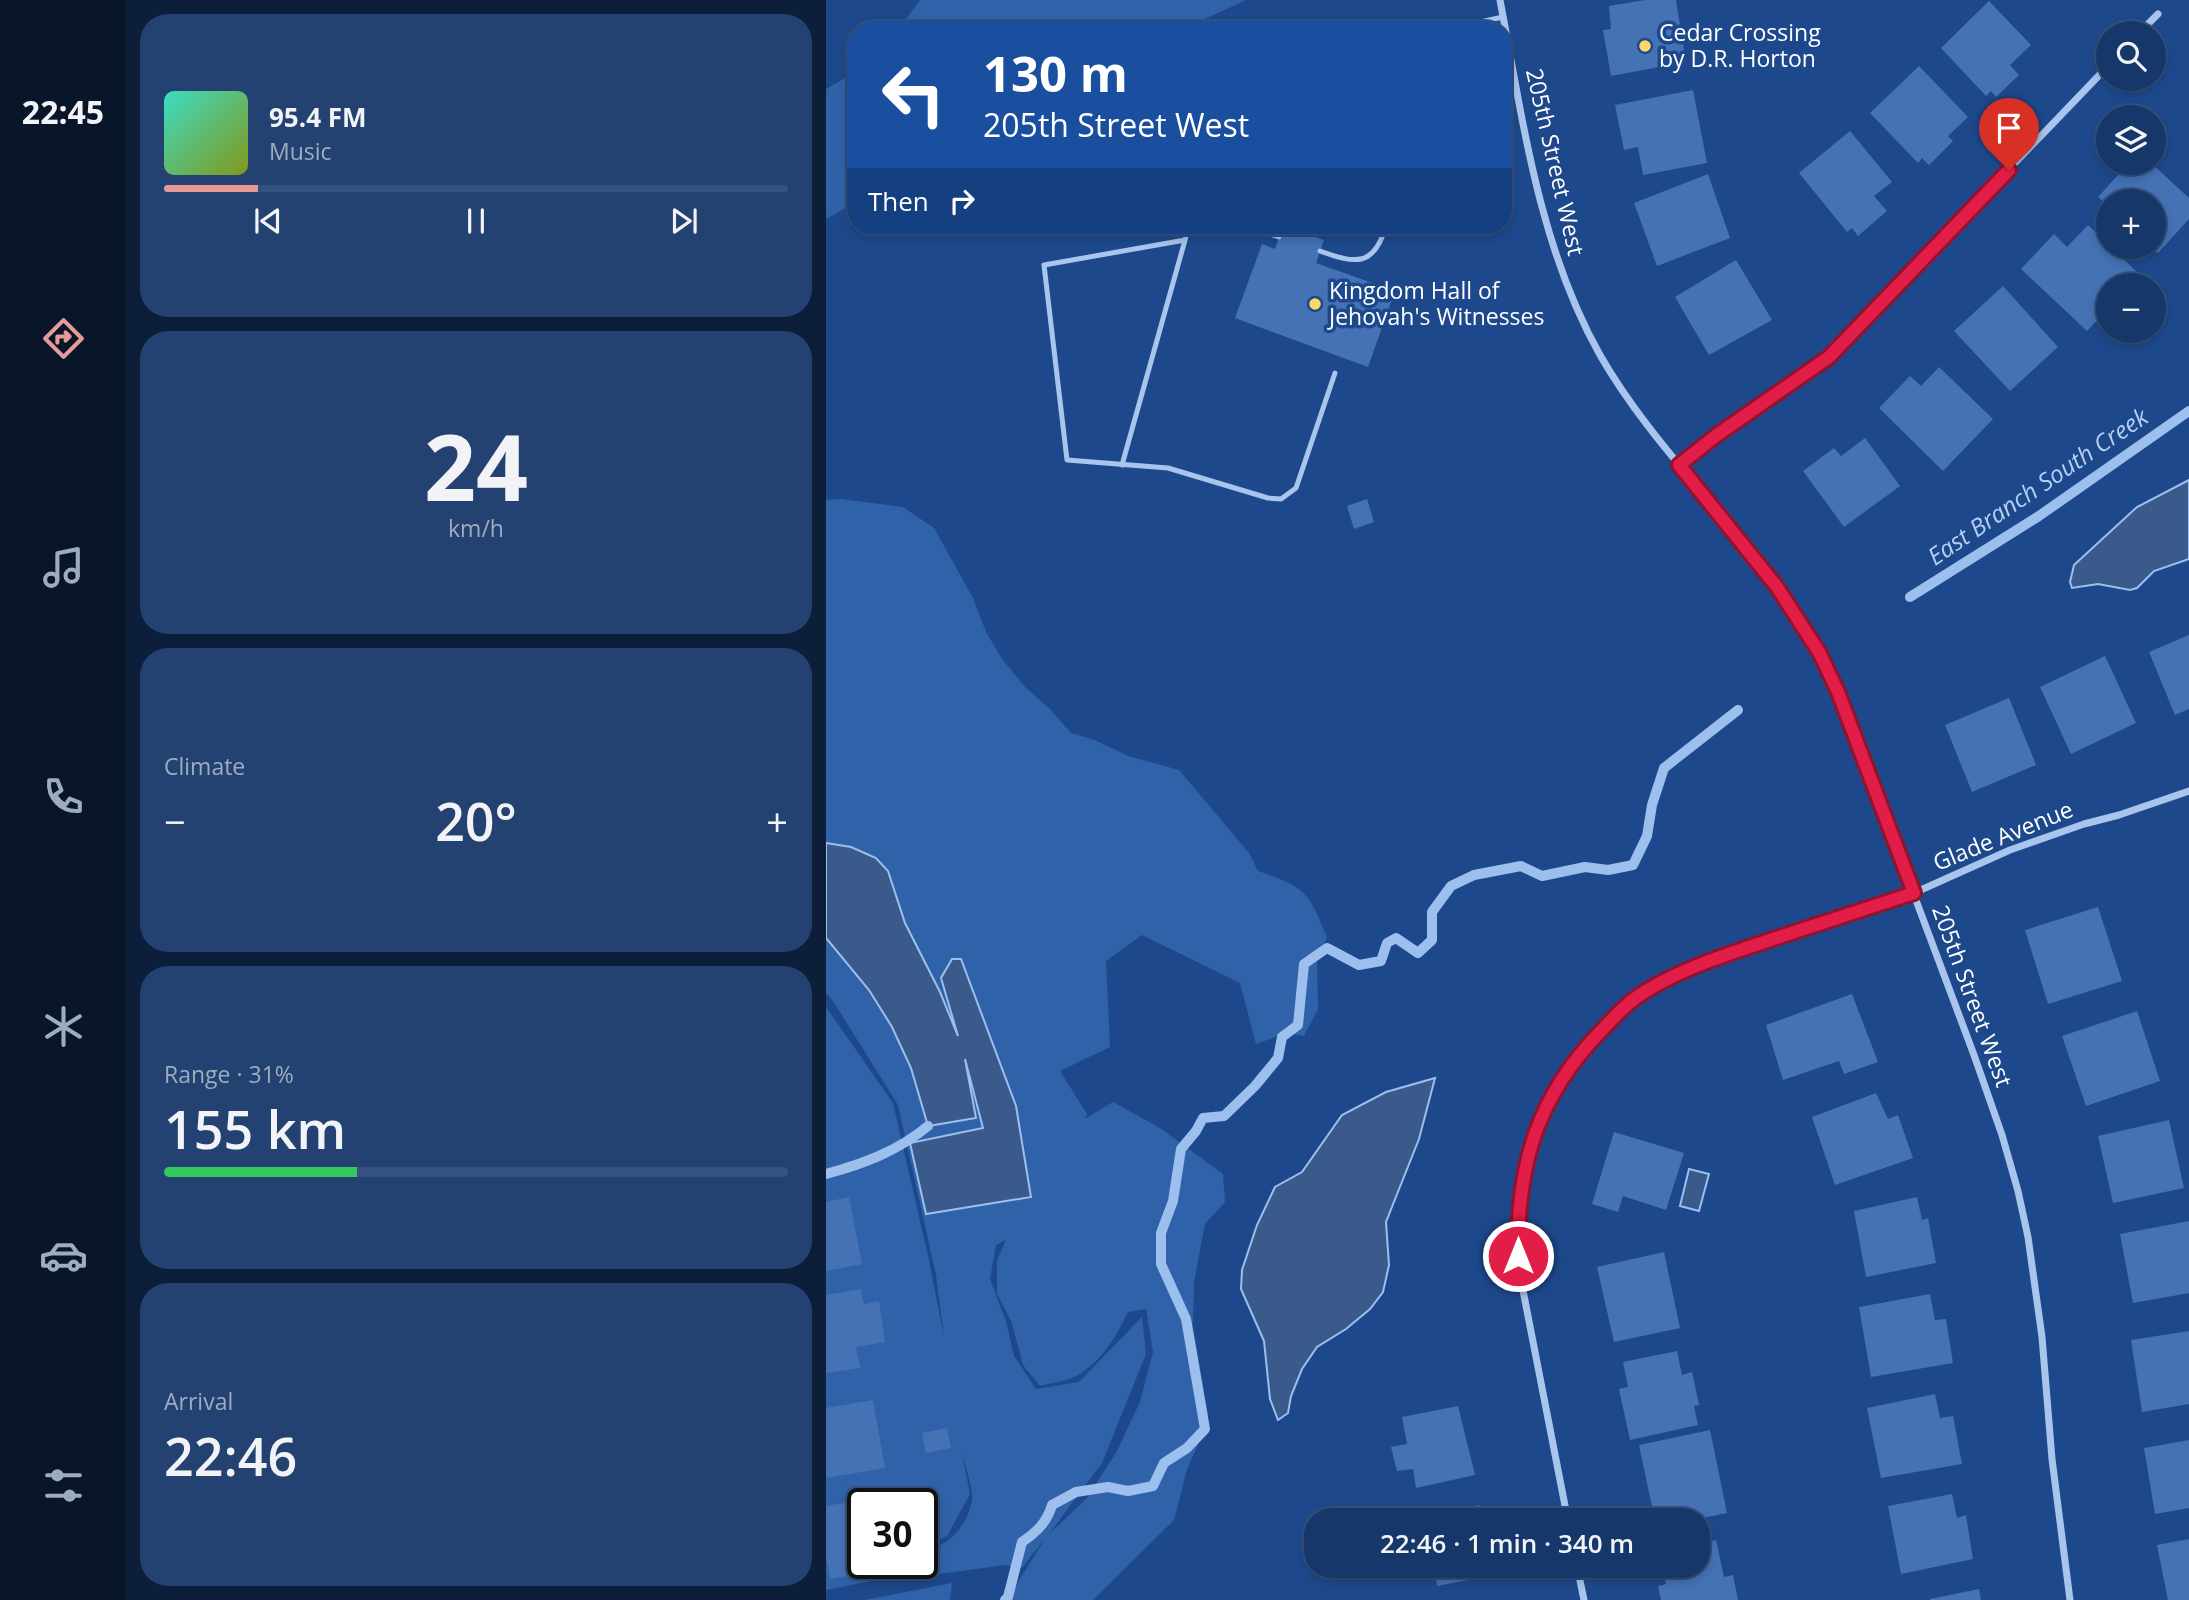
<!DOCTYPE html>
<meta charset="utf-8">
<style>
body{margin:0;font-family:"Open Sans",sans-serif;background:#234271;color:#f1f3f6;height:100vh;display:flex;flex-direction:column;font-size:26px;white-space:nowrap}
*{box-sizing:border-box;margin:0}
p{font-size:23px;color:#9eacc0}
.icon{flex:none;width:38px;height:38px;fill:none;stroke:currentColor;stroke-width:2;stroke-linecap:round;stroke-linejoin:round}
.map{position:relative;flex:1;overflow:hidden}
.sheet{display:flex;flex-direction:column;gap:14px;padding:14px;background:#0c1e3a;width:700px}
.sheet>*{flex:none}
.top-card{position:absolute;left:21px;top:21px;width:665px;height:214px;border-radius:28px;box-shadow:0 4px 10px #0003,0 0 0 2px #35517d;background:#1a4fa0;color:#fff;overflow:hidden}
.controls{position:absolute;left:1270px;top:21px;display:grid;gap:14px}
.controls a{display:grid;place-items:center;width:70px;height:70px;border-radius:50%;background:#163769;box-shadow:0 4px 10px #0003,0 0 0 2px #35517d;font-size:35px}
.speed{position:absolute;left:21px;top:1488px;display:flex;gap:14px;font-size:35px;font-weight:700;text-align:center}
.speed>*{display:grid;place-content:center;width:91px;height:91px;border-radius:50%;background:#163769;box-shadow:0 4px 10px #0003,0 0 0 2px #35517d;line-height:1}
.speed .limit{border:4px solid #111;border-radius:10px;background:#fff;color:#111}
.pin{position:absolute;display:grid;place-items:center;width:60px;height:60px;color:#fff;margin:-72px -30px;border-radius:50% 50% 50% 0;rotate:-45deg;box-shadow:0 0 7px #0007}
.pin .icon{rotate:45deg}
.me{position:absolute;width:77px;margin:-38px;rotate:0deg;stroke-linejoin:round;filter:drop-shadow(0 0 5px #0008)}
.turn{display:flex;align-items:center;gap:24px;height:147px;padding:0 21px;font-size:32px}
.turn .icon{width:91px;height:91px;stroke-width:2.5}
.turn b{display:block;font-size:49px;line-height:60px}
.then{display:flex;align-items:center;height:66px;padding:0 21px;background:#0003;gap:14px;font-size:26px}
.big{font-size:52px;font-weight:600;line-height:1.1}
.sheet .tile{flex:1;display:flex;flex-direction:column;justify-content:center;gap:10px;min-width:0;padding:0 24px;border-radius:28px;background:#234271}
.sheet .dial{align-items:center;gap:0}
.dial b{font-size:91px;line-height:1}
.song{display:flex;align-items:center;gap:21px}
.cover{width:84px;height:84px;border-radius:10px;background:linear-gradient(135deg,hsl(170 70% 55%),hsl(70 70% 35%))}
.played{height:7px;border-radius:4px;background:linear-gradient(90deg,#e69b98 15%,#35517d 15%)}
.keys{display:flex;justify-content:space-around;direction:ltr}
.heat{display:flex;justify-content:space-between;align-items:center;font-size:38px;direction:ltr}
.charge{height:10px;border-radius:5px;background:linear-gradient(90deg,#34c759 31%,#35517d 0)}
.trip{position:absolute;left:478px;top:1508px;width:406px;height:70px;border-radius:28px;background:#163769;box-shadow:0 4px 10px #0003,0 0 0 2px #35517d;font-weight:600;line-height:70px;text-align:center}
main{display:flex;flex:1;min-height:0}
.tab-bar{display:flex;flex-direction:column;width:126px;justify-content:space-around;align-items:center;background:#09162a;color:#9eacc0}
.tab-bar .icon{width:49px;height:49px}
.tab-bar .on{color:#e69b98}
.tab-bar b{font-size:32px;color:#f1f3f6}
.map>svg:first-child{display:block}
.green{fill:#3062aa;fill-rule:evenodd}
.water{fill:#3a5a8b;stroke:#9cbfee;stroke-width:2}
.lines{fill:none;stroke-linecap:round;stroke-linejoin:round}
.stream{stroke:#9cbfee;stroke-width:10}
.building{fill:#4572b4}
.service{stroke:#a9c5ed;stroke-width:5}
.minor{stroke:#a9c5ed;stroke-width:7}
.route-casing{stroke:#92132f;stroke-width:18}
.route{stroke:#e11d48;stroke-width:12}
.poi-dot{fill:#fdd767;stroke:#1d498c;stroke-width:2.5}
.labels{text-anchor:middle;stroke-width:7;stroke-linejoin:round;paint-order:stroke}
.poi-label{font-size:23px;fill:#fff;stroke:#1d498c;text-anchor:start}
.street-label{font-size:23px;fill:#fff;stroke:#1d498c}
.water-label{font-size:24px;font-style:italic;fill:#b5cff4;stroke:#1d498c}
</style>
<main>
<nav class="tab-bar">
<b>22:45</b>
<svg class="icon on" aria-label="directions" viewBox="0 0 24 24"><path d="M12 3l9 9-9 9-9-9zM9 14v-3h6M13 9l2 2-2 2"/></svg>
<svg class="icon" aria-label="music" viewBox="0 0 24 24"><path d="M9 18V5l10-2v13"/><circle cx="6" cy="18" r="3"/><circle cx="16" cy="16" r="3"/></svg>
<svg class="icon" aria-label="phone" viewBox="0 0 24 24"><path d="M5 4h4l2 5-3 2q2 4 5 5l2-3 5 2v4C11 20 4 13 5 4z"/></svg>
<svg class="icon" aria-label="climate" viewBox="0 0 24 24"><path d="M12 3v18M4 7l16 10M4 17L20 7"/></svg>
<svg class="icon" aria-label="car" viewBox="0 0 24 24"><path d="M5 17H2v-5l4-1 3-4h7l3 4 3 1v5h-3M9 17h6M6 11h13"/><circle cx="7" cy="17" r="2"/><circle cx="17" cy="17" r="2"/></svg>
<svg class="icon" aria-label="filters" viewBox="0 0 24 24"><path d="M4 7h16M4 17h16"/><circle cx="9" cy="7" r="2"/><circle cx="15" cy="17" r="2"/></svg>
</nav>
<section class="sheet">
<div class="tile">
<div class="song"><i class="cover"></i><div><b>95.4 FM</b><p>Music</p></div></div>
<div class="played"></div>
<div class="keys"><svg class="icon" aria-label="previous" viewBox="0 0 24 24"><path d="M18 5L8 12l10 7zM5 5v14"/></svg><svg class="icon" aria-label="pause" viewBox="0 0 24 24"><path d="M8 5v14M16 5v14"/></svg><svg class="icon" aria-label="next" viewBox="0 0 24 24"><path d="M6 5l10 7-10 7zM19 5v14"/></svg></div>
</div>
<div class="tile dial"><b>24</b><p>km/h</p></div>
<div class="tile"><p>Climate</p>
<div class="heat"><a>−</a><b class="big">20°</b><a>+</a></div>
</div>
<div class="tile"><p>Range · 31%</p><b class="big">155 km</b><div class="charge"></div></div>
<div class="tile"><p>Arrival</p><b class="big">22:46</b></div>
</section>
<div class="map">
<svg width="1363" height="1600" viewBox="0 0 1363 1600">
<rect width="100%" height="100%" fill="#1d498c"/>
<!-- green -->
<path class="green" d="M 94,0 L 420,0 L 355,30 L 72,30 Z
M 30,72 L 30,202 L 0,219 L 0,89 Z
M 15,499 L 77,507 L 108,528 L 147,598 L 160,632 L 176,659 L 200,688 L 223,708 L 245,733 L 269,740 L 302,756 L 353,770 L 423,853 L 432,871 C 481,888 481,890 501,937 L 491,961 L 492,1009 L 478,1036 L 460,1033 L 430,1044 L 414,983 L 316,935 L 280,961 L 284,1047 L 234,1071 L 261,1114 L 259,1119 L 287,1102 L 334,1128 L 397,1174 L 399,1202 L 379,1224 L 368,1282 L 367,1326 L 382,1414 L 374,1440 L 361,1469 L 348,1520 L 267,1600 L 181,1600 L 220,1537 L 196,1568 L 179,1565 L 84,1578 L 88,1563 L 96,1563 L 96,1554 C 122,1544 140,1530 146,1501 C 148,1492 139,1464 136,1454 L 144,1494 L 121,1536 L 96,1548 L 96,1503 L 37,1503 L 37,1563 L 81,1563 L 76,1575 L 0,1590 L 0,1007 L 67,1103 L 103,1260 L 118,1337 L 110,1275 L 72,1105 L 7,1001 L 0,993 L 0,500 ZM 180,1240 L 171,1260 L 171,1294 L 186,1323 L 197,1365 L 214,1386 C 224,1383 236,1382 246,1378 C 274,1365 289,1338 302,1312 L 320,1309 L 327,1352 L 314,1402 L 290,1453 L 260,1499 L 223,1534 L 276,1463 L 320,1354 L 316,1317 L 253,1382 L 210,1389 L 188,1356 L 180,1321 L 164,1279 L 170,1245 Z
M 126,1583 L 124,1600 L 39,1600 Z"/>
<!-- water -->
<path class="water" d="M 1363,480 L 1363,559 L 1328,571 L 1311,588 L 1304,590 L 1272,584 L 1246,588 L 1244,582 L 1248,565 L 1311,507 Z
M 0,843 L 25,847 L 50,858 L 62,871 L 79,923 L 114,992 L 132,1036 L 115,978 L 126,959 L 135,959 L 190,1106 L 205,1197 L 100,1214 L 84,1143 L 157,1128 L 139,1059 L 150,1118 L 102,1126 L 85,1068 L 66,1027 L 43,990 L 0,938 Z
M 609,1078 L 593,1139 L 560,1222 L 563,1265 L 557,1292 L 544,1309 L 520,1329 L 491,1347 L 476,1369 L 465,1396 L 462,1413 L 452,1420 L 444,1399 L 438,1341 L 415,1289 L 416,1270 L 431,1225 L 449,1187 L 476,1172 L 516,1115 L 560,1092 Z
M 863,1169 L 883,1174 L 873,1211 L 854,1206 Z"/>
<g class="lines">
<!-- stream -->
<path class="stream" d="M 1084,597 L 1213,516 L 1363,411
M 0,1174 C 37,1164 72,1151 102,1126
M 179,1600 L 182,1597 L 196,1542 C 211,1532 221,1522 226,1505 L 250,1492 L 282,1487 L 302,1491 L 327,1486 L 338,1463 L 361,1448 L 379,1429 L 360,1319 L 335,1264 L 335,1233 L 347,1201 L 355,1149 L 370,1131 L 377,1118 L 398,1116 L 429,1086 L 452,1058 L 456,1037 L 472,1025 L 478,964 L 501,948 L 533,965 L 555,961 L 561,943 L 570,938 L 592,953 L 606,940 L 606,912 L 625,886 L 648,875 L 695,866 L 716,876 L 759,867 L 782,870 L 807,865 L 821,836 L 826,805 L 838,768 L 912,710"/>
</g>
<!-- building -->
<path class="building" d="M 819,0 L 850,0 L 860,62 L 785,76 L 777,30 L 785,29 L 783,6 Z
M 1163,1 L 1205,45 L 1184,65 L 1193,75 L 1170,97 L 1165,91 L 1160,96 L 1115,48 Z
M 1093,66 L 1142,117 L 1122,136 L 1127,141 L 1103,165 L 1096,158 L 1092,163 L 1044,113 Z
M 867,90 L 881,163 L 817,175 L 812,147 L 798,150 L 789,105 Z
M 1024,131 L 1066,182 L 1048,196 L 1061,211 L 1032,236 L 1026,228 L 1021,232 L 973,173 Z
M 1321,163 L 1325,163 L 1363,198 L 1363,219 L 1332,253 L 1325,247 L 1328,247 L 1328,201 L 1283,201 L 1283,207 L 1272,197 L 1302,164 L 1311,173 Z
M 882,174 L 904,238 L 831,266 L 808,203 Z
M 1262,225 L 1314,275 L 1304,285 L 1283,285 L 1283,308 L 1261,331 L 1195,269 L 1228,234 L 1241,247 Z
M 457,226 L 498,240 L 490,263 L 569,291 L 542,367 L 409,318 L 436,244 L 449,249 Z
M 910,260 L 946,320 L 883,355 L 849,297 Z
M 1177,286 L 1232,347 L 1184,391 L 1128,331 Z
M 1113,367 L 1167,419 L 1117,471 L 1053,408 L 1084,376 L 1095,386 Z
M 1039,438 L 1074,486 L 1018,527 L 977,471 L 1008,448 L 1015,456 Z
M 541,499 L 548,522 L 528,529 L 521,506 Z
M 1363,635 L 1363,709 L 1349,715 L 1323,652 Z
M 1279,656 L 1310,723 L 1245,754 L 1214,687 Z
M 1183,698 L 1210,765 L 1146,792 L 1119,725 Z
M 1272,907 L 1296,981 L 1222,1004 L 1199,930 Z
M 1026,994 L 1052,1062 L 1018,1074 L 1013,1061 L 957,1080 L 940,1025 Z
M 1311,1011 L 1334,1081 L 1260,1106 L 1236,1036 Z
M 1050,1093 L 1062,1119 L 1072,1115 L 1087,1158 L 1009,1185 L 986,1117 Z
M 1343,1120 L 1358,1188 L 1287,1203 L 1272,1136 Z
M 788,1132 L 858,1153 L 840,1210 L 797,1196 L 792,1212 L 766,1204 Z
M 23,1197 L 36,1264 L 0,1271 L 0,1202 Z
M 1091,1197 L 1096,1220 L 1102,1218 L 1110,1263 L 1040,1277 L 1028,1211 Z
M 1363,1221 L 1363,1293 L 1307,1303 L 1294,1234 Z
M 838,1252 L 854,1328 L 788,1342 L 771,1267 Z
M 35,1289 L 38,1304 L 53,1301 L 59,1342 L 30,1347 L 34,1368 L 0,1373 L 0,1295 Z
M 1104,1294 L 1109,1320 L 1120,1319 L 1127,1363 L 1045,1377 L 1033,1307 Z
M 1363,1331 L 1363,1404 L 1316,1412 L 1305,1340 Z
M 851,1351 L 856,1375 L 866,1372 L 873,1405 L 868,1406 L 872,1425 L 804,1440 L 793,1389 L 802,1387 L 797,1362 Z
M 1109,1394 L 1114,1418 L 1127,1416 L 1136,1464 L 1055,1478 L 1041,1408 Z
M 47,1400 L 59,1468 L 0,1478 L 0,1408 Z
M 632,1406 L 649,1475 L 590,1488 L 587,1469 L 571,1471 L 565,1447 L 581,1444 L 576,1417 Z
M 121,1428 L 125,1448 L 100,1453 L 96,1433 Z
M 884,1430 L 901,1513 L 862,1521 L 829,1521 L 813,1445 Z
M 1363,1440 L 1363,1508 L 1329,1514 L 1318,1448 Z
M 1126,1494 L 1131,1518 L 1140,1515 L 1147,1559 L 1075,1574 L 1062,1506 Z
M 59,1496 L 60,1503 L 37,1503 L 37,1563 L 71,1563 L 72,1568 L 4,1579 L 0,1556 L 0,1506 Z
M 654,1505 L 657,1521 L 599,1521 L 598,1514 Z
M 1363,1539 L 1363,1600 L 1342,1600 L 1331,1545 Z
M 890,1540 L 898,1577 L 907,1575 L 912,1600 L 835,1600 L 832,1586 L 840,1584 L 836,1566 L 872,1566 L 872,1544 Z
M 608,1566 L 672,1566 L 673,1574 L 611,1586 Z
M 1153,1589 L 1155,1600 L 1104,1600 L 1104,1599 Z"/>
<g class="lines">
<!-- service -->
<path class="service" d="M 618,30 L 677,17
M 420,226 L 453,237
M 359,240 L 218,265 L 241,460 L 342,468 L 442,498 L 455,499 L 470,488 L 509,373
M 494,251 C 530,264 548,267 560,226
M 296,465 L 363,226"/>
<!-- minor -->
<path class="minor" d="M 674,0 C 697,121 713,247 774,355 C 817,430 877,490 929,557 C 962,599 989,644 1012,692 L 1148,1055 L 1176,1135 L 1192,1191 L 1202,1237 L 1216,1337 L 1226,1459 L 1244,1600
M 1313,33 L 1332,14
M 853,465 L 891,435 L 1003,357 L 1283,65
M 742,1521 L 694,1275 L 691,1227 L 694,1193 L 709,1131 L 721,1104 L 738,1074 L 762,1044 L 791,1014 L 817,992 L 868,966 L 1088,893 L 1184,850 L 1258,824 L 1293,815 L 1363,791
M 751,1566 L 758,1600"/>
</g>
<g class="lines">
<defs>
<path id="route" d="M 692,1256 C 691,1165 711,1096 776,1030 C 789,1016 803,1001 820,991 C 859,967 903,954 947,939 C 994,924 1041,908 1088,893 L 1012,692 L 993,652 L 951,587 L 853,465 L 891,435 L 1003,357 L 1183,170"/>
</defs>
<!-- route casing -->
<use href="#route" class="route-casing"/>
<!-- route -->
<use href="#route" class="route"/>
</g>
<!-- markers -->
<g class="poi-dot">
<circle cx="819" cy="46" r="7"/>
<circle cx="489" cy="304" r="7"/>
</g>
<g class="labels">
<!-- poi labels -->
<g class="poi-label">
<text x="833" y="41">Cedar Crossing<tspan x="833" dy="26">by D.R. Horton</tspan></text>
<text x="503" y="299">Kingdom Hall of<tspan x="503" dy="26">Jehovah's Witnesses</tspan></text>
</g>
<!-- street labels -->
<g class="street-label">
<text transform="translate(729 162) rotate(77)" y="8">205th Street West</text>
<text transform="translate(1177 836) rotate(-22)" y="8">Glade Avenue</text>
<text transform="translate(1146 996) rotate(70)" y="8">205th Street West</text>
</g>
<!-- water labels -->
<g class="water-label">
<text transform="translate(1212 487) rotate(-34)" y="8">East Branch South Creek</text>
</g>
</g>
</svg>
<div class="controls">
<a><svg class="icon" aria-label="search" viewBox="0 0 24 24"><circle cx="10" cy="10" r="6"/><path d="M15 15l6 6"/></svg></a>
<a><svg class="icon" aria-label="layers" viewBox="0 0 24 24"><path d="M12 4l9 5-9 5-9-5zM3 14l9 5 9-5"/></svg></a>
<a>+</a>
<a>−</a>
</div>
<div class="speed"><div class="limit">30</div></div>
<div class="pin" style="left:1183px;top:170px;background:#d93025"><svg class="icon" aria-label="arrive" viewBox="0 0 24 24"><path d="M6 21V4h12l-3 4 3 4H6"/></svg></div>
<svg class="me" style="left:692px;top:1256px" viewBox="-20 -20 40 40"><circle r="17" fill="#e11d48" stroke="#fff" stroke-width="3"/><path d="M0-11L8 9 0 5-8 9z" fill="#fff"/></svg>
<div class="trip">22:46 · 1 min · 340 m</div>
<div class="top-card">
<div class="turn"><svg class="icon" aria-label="left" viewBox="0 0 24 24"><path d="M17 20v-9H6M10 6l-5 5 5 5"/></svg><div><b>130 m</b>205th Street West</div></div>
<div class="then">Then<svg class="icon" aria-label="right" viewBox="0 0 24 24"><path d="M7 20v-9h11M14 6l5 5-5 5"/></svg></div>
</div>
</div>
</main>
